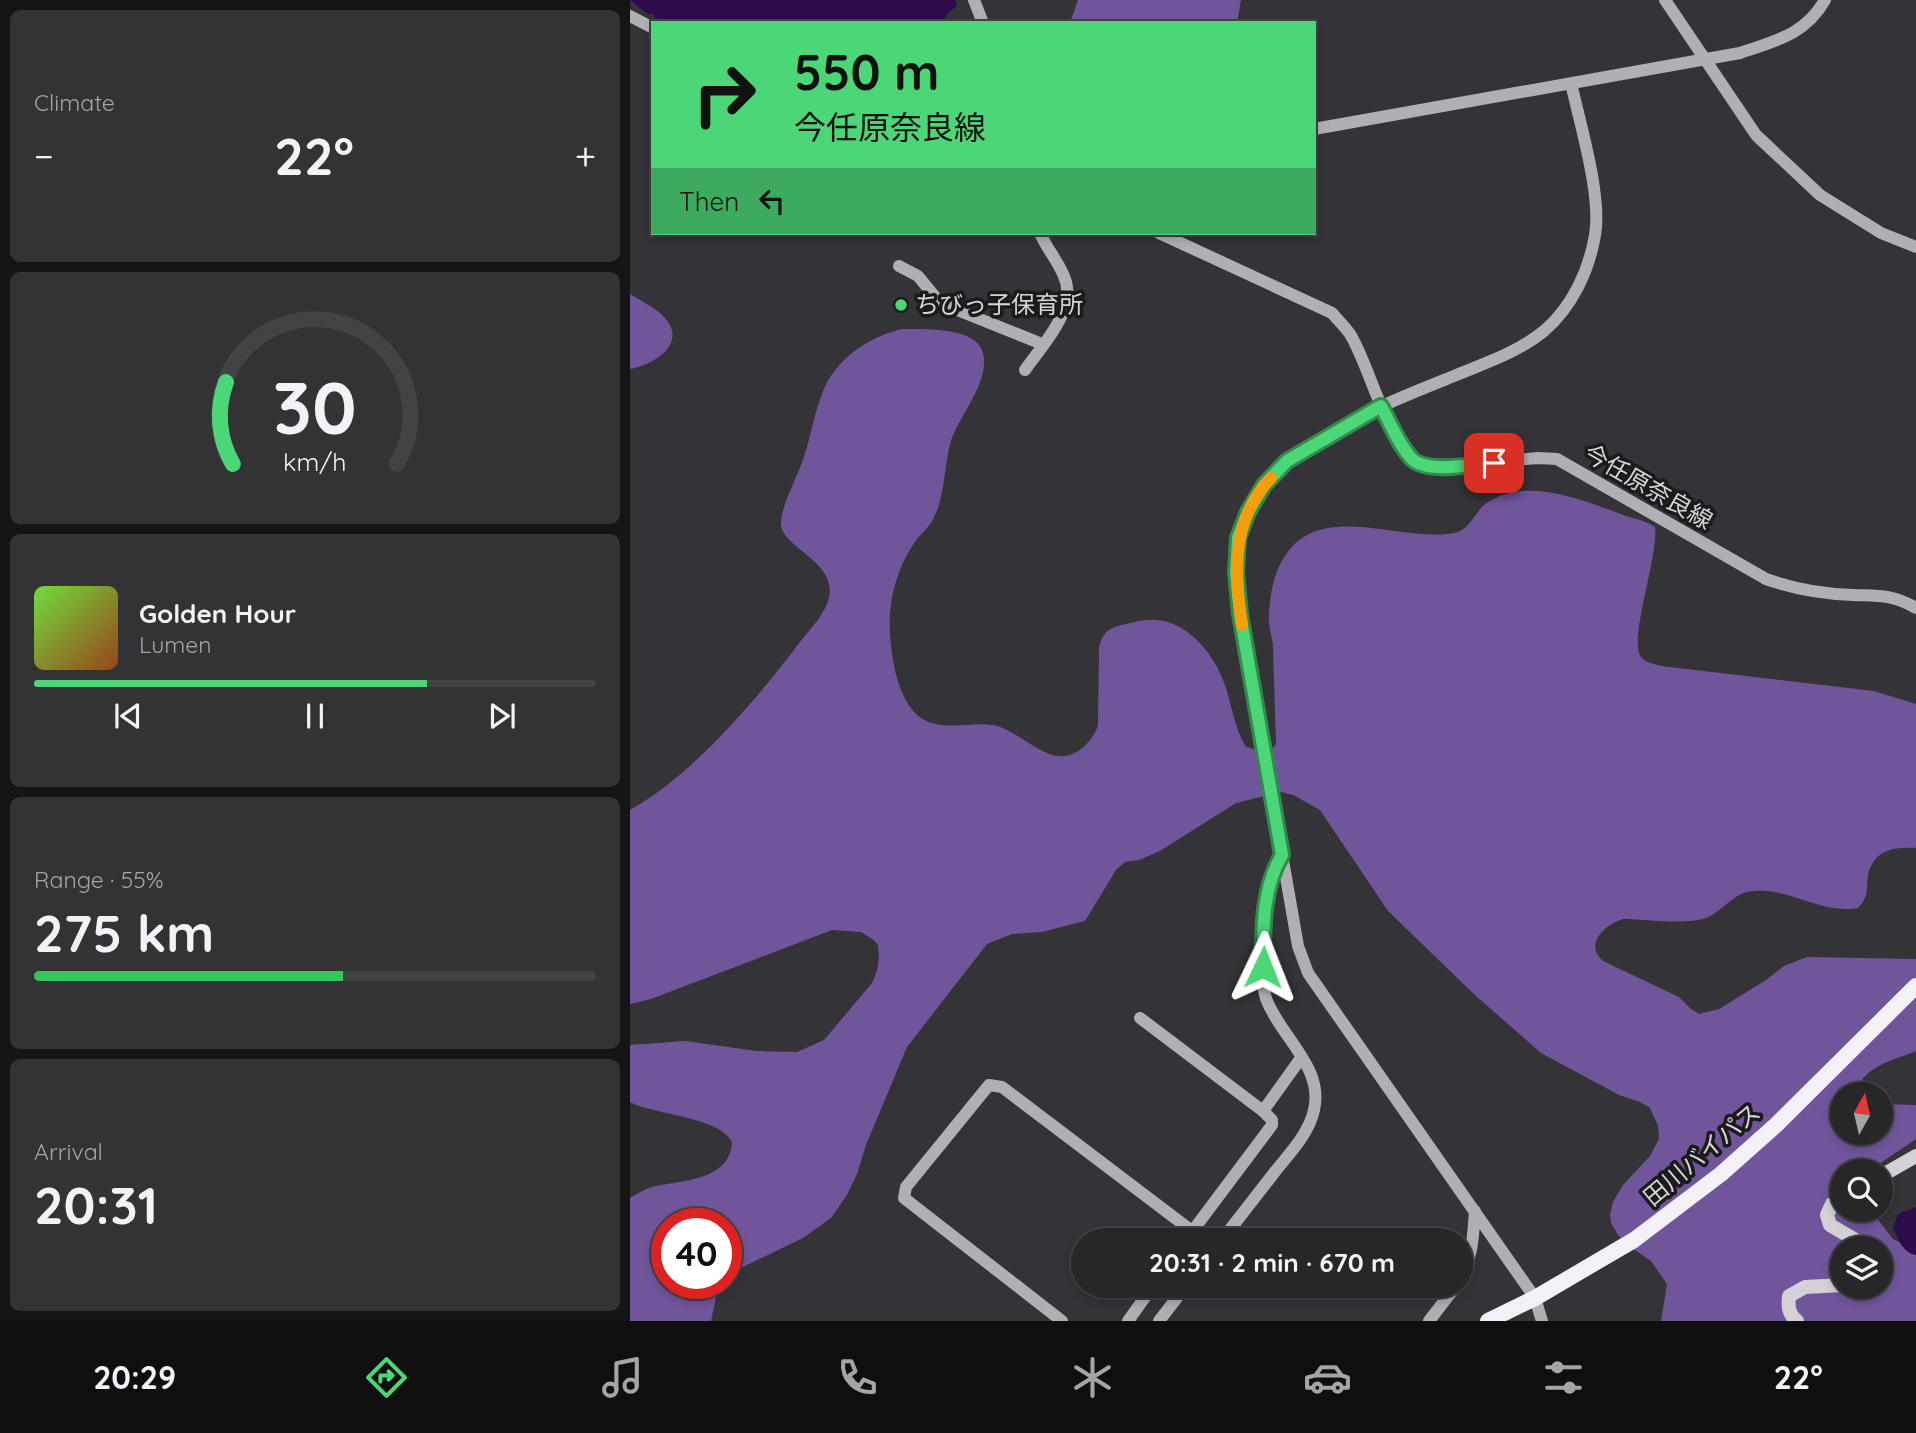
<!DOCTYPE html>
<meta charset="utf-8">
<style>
body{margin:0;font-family:Quicksand,"Noto Sans JP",sans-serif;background:#333235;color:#f1f3f6;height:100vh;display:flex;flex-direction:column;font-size:26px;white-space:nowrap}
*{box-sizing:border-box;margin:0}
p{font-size:23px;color:#a4a5a8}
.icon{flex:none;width:38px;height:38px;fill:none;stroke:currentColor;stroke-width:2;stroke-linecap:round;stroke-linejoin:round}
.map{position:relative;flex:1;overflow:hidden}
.details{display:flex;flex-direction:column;gap:10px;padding:10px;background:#151517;width:630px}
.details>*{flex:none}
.banner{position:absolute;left:21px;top:21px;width:665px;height:214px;border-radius:0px;box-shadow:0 4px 10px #0003,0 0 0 2px #434346;background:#4bd677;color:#111;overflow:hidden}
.needle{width:46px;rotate:8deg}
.buttons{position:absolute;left:1200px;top:1082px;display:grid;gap:14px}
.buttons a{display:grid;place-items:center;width:63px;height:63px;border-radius:50%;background:#272629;box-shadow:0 4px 10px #0003,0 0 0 2px #434346;font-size:35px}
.speed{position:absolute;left:21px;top:1208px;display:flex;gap:14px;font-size:35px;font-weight:700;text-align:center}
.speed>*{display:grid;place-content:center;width:91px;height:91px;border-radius:50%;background:#272629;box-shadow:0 4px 10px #0003,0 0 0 2px #434346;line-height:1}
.speed .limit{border:10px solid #d22;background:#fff;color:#111}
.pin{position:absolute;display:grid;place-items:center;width:60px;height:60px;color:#fff;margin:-30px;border-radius:14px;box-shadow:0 4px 10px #0006}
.me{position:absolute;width:77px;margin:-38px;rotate:2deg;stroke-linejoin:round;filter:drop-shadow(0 0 5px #0008)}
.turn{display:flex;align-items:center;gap:24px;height:147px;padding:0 28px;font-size:32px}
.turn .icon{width:91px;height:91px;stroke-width:2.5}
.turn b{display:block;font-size:49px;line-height:60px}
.then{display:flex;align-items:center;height:66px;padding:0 28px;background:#0003;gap:14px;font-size:26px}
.big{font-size:52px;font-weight:700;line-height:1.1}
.details .tile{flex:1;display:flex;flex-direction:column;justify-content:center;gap:10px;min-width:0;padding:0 24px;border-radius:10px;background:#333235}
.details .dial{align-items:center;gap:0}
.dial svg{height:182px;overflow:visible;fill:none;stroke:#434346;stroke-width:7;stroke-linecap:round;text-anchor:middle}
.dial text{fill:#f1f3f6;stroke:none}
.song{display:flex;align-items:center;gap:21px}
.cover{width:84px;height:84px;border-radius:10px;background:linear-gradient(135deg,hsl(100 70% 55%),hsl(20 70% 35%))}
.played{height:7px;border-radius:4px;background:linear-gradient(90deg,#4bd677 70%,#434346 70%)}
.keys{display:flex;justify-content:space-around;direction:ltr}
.heat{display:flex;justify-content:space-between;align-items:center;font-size:38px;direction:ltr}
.charge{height:10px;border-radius:5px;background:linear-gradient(90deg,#34c759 55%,#434346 0)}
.trip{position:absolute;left:441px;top:1228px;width:402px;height:70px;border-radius:35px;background:#272629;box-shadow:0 4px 10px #0003,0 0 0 2px #434346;font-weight:700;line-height:70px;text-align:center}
.tabs{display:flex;height:112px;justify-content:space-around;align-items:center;background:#100f10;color:#a4a5a8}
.tabs .icon{width:49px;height:49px}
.tabs .on{color:#4bd677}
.tabs b{font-size:32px;color:#f1f3f6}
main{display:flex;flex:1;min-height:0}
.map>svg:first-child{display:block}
.forest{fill:#70559b;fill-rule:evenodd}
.water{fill:#2c0c4d}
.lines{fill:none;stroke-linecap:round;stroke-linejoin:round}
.secondary{stroke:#b0afb3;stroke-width:12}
.primary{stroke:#d3d1d6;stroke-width:14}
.highway{stroke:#f3f1f7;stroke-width:16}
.route-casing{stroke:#318b4d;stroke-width:18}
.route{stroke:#4bd677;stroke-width:12}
.slow{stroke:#f59e0b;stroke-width:12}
.poi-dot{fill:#4bd677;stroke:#1b1b1d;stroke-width:2.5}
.labels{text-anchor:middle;stroke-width:7;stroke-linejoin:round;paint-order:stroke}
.poi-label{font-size:24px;fill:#d5d4d7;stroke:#1b1b1d;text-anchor:start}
.street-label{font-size:24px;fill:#d5d4d7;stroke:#1b1b1d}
</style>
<main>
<section class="details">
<div class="tile"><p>Climate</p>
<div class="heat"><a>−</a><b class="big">22°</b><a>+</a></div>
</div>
<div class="tile dial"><svg viewBox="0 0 100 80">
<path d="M14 69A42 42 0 1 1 86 69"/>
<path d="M14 69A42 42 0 0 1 11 33" stroke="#4bd677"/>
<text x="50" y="56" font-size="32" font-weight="700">30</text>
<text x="50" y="72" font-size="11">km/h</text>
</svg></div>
<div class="tile">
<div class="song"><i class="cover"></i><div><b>Golden Hour</b><p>Lumen</p></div></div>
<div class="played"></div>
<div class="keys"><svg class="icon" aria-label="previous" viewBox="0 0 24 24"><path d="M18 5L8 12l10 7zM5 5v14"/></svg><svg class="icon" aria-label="pause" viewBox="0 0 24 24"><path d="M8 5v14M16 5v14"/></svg><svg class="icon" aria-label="next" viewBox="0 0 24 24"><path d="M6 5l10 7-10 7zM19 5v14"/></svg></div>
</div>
<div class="tile"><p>Range · 55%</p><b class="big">275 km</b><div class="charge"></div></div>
<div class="tile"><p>Arrival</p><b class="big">20:31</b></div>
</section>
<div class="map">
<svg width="1286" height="1321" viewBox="0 0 1286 1321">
<rect width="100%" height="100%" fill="#343337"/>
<!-- forest -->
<path class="forest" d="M 448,0 L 611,0 L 607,23 L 440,23 Z
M 0,294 C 13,302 33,311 40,325 C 52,349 18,366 0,369 Z
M 272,329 C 291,329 341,327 351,348 C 365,376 328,417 321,441 C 313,468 316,498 301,523 C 297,529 291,534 287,539 C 265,569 256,608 261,645 C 263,667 270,698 286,714 C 307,734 338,721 363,725 C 386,729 413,760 435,756 C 450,754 464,739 468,725 L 469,648 C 473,629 482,627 500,623 C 509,621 518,619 527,620 C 557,622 583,653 593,680 C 602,702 603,726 616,747 L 632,751 L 641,750 L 646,744 C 645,712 644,680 643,648 C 643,638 638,628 639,617 C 639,599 644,571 655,556 C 691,500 770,543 824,533 C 841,530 845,510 858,502 C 899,476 955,501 996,516 C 1006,519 1017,521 1025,527 C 1029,555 998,640 1011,657 C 1016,663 1024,664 1031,666 L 1244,691 L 1286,704 L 1286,848 C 1263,847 1243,850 1238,876 C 1236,890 1239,897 1228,908 C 1189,914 1162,888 1124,891 C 1104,892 1095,909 1078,917 C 1058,926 1016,919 993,919 C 974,925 954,944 973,961 L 1049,997 L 1061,1009 L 1069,1014 L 1089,1009 L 1136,980 L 1154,966 L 1177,957 L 1286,959 L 1286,1051 C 1265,1060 1229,1067 1227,1094 L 1213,1094 L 1213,1132 L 1251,1132 L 1251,1104 L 1286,1105 L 1286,1139 L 1239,1171 L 1213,1171 L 1213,1209 L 1240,1209 L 1263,1239 L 1286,1250 L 1286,1321 L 1031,1321 L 1037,1284 L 1021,1261 L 999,1246 L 988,1235 L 981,1223 L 980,1214 L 983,1202 L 993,1185 L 1020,1156 L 1029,1139 L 1028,1126 L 1020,1108 L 1010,1102 L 989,1095 L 911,1053 L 846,996 L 758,911 L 690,810 L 663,795 L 651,792 L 606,803 L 530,851 L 509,860 L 495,862 L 486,870 L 455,921 L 412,932 L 382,934 L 357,944 L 277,1047 L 236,1145 L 227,1174 L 217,1195 L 201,1218 L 173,1238 L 96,1275 L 96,1223 L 37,1223 L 37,1283 L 89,1283 L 81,1321 L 0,1321 L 0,1198 C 8,1193 17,1188 26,1186 C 55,1180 100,1180 102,1142 C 90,1117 25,1115 0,1102 L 0,1045 L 55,1041 L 127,1051 L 167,1052 L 194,1040 L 242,983 L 247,971 L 249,957 L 248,945 L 244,940 L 231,932 L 202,930 L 21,999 L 0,1004 L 0,810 C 62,776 127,699 170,642 C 180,629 195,614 199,598 C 207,562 155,549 151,526 C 149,511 166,479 171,465 C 180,442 183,417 192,394 C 204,360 238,337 272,329 ZM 1213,1248 L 1251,1248 L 1251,1286 L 1213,1286 Z"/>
<!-- water -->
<path class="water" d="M 0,0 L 325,0 L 327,6 L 317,14 L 312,23 L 39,23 L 37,21 L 33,22 L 29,18 L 25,20 L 24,14 L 18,14 Z
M 1286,1207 L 1286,1255 C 1273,1253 1268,1239 1263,1228 L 1268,1214 Z"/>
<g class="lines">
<!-- secondary -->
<path class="secondary" d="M 344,0 L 353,23
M 1035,0 L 1126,135 L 1190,195 L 1251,233 L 1286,247
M 0,16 L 23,28
M 684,129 L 1110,53 C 1145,41 1175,35 1195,0
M 529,233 L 702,313 C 708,320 715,327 720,334 C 742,369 758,456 801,467 L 908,458 L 927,459 L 1136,579 C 1164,589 1193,594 1223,595 C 1248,596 1262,594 1286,608
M 269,266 L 288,276 L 310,303 L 412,344
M 395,370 C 411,347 444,313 436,282 C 431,264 417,250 410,233
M 510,1018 L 633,1111 L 642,1120 L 642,1125 L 555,1241
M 633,1111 L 671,1058
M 591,1241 C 609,1218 626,1196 644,1173 C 658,1155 679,1134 684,1110 C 694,1068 652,1038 637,1001 C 629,982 632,916 636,894 C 638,880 644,867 652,855
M 831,1277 C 843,1257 843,1234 845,1211
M 432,1321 L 274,1198 L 276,1187 L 359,1085 L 372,1087 L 562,1231
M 498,1321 L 523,1286
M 529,1321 L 556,1286
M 799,1321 L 826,1286
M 912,1321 L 905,1298 L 678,973 L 668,946 L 610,614 C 607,589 604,565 608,540 C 623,453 752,405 824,376 C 855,363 887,353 914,331 C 942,307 959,271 965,235 C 972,196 950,124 941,83"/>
<!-- primary -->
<path class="primary" d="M 1251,1176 L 1286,1156
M 1213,1198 L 1202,1204 L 1197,1215 L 1200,1225 L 1239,1248
M 1167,1321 C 1158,1314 1158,1306 1159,1296 L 1175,1287 L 1213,1285"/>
<!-- highway -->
<path class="highway" d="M 858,1321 L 905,1298 L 1004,1240 L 1091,1174 L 1146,1125 L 1286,986"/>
</g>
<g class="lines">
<defs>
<path id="route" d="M 633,967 C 633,928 632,889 652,855 L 610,614 L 606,573 L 608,538 L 618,512 L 634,485 L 657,461 L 751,406 C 760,423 769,445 782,459 C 797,474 844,464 864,463"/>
</defs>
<!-- route casing -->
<use href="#route" class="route-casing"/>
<!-- route -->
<use href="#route" class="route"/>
<!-- slow -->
<path class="slow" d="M 612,625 C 604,574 601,519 641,478"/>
</g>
<!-- markers -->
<circle class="poi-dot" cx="271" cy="305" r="7"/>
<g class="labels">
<!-- poi labels -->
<g class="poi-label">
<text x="285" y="313">ちびっ子保育所</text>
</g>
<!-- street labels -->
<g class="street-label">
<text transform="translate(1018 487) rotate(30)" y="8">今任原奈良線</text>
<text transform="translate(1072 1155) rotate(-40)" y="8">田川バイパス</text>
</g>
</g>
</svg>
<div class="buttons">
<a><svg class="needle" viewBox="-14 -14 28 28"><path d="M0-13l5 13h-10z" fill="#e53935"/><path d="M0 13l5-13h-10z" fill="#a4a5a8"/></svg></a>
<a><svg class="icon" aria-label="search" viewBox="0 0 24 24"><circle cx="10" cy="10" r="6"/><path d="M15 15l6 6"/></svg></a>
<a><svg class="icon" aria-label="layers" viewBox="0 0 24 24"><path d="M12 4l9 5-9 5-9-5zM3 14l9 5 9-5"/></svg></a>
</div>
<div class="speed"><div class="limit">40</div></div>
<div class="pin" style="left:864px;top:463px;background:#d93025"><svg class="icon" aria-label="arrive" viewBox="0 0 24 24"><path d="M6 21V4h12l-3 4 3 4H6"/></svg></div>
<svg class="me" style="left:633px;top:967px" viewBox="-20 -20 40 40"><path d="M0-17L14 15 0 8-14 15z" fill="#4bd677" stroke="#fff" stroke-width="4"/></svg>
<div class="trip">20:31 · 2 min · 670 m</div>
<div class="banner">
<div class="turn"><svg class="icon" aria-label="right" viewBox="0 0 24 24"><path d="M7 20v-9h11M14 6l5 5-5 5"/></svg><div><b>550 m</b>今任原奈良線</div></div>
<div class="then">Then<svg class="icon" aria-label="left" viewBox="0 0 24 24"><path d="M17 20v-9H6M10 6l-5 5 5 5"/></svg></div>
</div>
</div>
</main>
<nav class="tabs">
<b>20:29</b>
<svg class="icon on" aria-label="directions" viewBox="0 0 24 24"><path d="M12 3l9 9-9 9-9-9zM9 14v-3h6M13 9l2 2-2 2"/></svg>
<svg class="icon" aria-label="music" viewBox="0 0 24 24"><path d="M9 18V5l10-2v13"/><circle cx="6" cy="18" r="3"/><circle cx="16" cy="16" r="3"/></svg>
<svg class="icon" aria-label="phone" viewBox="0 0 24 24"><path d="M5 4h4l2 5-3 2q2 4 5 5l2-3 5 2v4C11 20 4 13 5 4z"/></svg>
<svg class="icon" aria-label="climate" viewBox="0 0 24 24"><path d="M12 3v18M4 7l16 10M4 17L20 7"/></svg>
<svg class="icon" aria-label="car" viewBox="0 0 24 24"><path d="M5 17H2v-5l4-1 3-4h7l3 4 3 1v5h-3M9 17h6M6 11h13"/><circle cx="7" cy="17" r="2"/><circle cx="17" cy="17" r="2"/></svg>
<svg class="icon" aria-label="filters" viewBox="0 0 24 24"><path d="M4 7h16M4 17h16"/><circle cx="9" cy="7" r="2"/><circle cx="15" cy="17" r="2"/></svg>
<b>22°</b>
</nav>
